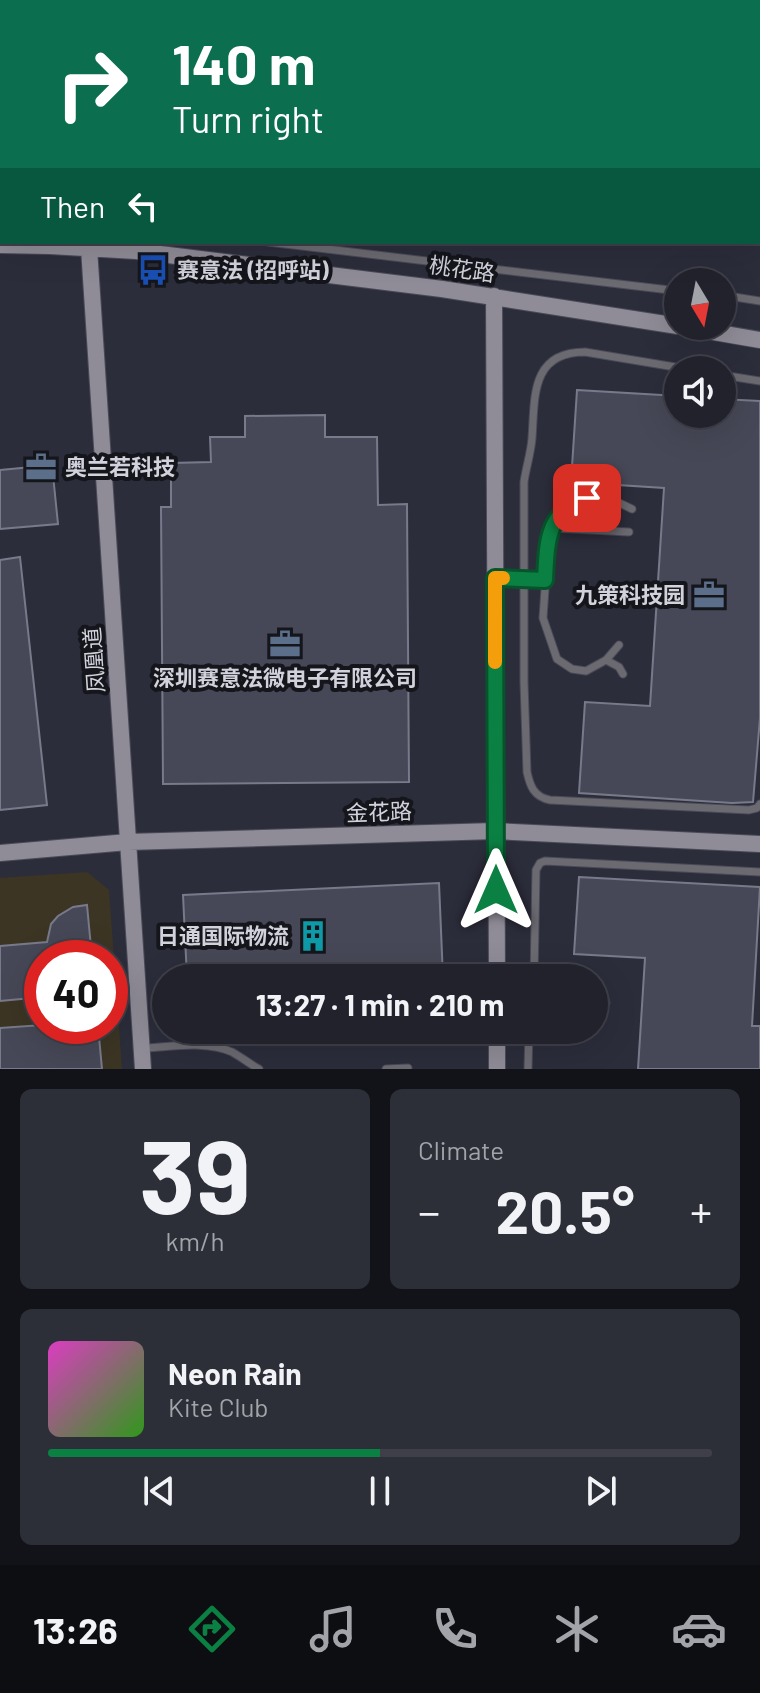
<!DOCTYPE html>
<meta charset="utf-8">
<style>
body{margin:0;font-family:Barlow,"Noto Sans SC",sans-serif;background:#2d2f38;color:#f1f3f6;height:100vh;display:flex;flex-direction:column;font-size:30px;white-space:nowrap}
*{box-sizing:border-box;margin:0}
p{font-size:26px;color:#a2a4a9}
.icon{flex:none;width:44px;height:44px;fill:none;stroke:currentColor;stroke-width:2;stroke-linecap:round;stroke-linejoin:round}
.map{position:relative;height:1069px;overflow:hidden}
.sheet{display:flex;flex-direction:column;gap:20px;padding:20px;background:#121318;flex:1}
.sheet>*{flex:none}
.hud{position:absolute;left:0px;top:0px;width:760px;height:244px;box-shadow:0 8px 32px #0002,0 0 0 2px #3e3f48;background:#0b6e4f;color:#fff;overflow:hidden}
.needle{width:52px;rotate:170deg}
.controls{position:absolute;left:664px;top:268px;display:grid;gap:16px}
.controls a{display:grid;place-items:center;width:72px;height:72px;border-radius:50%;background:#21222c;box-shadow:0 8px 32px #0002,0 0 0 2px #3e3f48;font-size:40px}
.speed{position:absolute;left:24px;top:940px;display:flex;gap:16px;font-size:40px;font-weight:700;text-align:center}
.speed>*{display:grid;place-content:center;width:104px;height:104px;border-radius:50%;background:#21222c;box-shadow:0 8px 32px #0002,0 0 0 2px #3e3f48;line-height:1}
.speed .limit{border:12px solid #d22;background:#fff;color:#111}
.pin{position:absolute;display:grid;place-items:center;width:68px;height:68px;color:#fff;margin:-34px;border-radius:16px;box-shadow:0 4px 12px #0006}
.me{position:absolute;width:88px;margin:-44px;rotate:0deg;stroke-linejoin:round;filter:drop-shadow(0 0 6px #0008)}
.turn{display:flex;align-items:center;gap:28px;height:168px;padding:0 40px;font-size:36px}
.turn .icon{width:104px;height:104px;stroke-width:2.5}
.turn b{display:block;font-size:56px;line-height:68px}
.then{display:flex;align-items:center;height:76px;padding:0 40px;background:#0003;gap:16px;font-size:30px}
.big{font-size:60px;font-weight:700;line-height:1.1}
.sheet .tile{flex:1;display:flex;flex-direction:column;justify-content:center;gap:12px;min-width:0;padding:0 28px;border-radius:12px;background:#2d2f38}
.sheet .dial{align-items:center;gap:0}
.dial b{font-size:104px;line-height:1}
.song{display:flex;align-items:center;gap:24px}
.cover{width:96px;height:96px;border-radius:12px;background:linear-gradient(135deg,hsl(310 70% 55%),hsl(110 70% 35%))}
.played{height:8px;border-radius:4px;background:linear-gradient(90deg,#0b8043 50%,#3e3f48 50%)}
.keys{display:flex;justify-content:space-around;direction:ltr}
.heat{display:flex;justify-content:space-between;align-items:center;font-size:44px;direction:ltr}
.sheet .tiles{flex:1;display:grid;gap:20px;grid-template-columns:1fr 1fr}
.tile:last-child{grid-column:span 2}
.trip{position:absolute;left:152px;top:964px;width:456px;height:80px;border-radius:40px;background:#21222c;box-shadow:0 8px 32px #0002,0 0 0 2px #3e3f48;font-weight:700;line-height:80px;text-align:center}
.tabs{display:flex;height:128px;justify-content:space-around;align-items:center;background:#0d0e12;color:#a2a4a9}
.tabs .icon{width:56px;height:56px}
.tabs .active{color:#0b8043}
.tabs b{font-size:36px;color:#f1f3f6}
.map>svg:first-child{display:block}
.commercial{fill:#3c3524;fill-rule:evenodd}
.water{fill:#4c75bb}
.building{fill:#474857;stroke:#78798a;stroke-width:2}
.lines{fill:none;stroke-linecap:round;stroke-linejoin:round}
.lane-casing{stroke:#4a4b58;stroke-width:9}
.secondary-casing{stroke:#4a4b58;stroke-width:18}
.lane{stroke:#6c6a71;stroke-width:7}
.secondary{stroke:#8f8c97;stroke-width:16}
.route-casing{stroke:#07532c;stroke-width:20}
.route{stroke:#0b8043;stroke-width:14}
.slow{stroke:#f59e0b;stroke-width:14}
.labels{text-anchor:middle;stroke-width:8;stroke-linejoin:round;paint-order:stroke}
.street-label{font-size:22px;fill:#d1d2db;stroke:#15161c}
.poi-label{font-size:22px;font-weight:bold;fill:#d1d2db;stroke:#15161c;text-anchor:start}
</style>
<div class="map">
<svg width="760" height="1069" viewBox="0 0 760 1069">
<rect width="100%" height="100%" fill="#2c2d3b"/>
<!-- commercial -->
<path class="commercial" d="M 87,872 L 109,890 L 122,1069 L 0,1069 L 0,878 ZM 42,958 L 110,958 L 110,1026 L 42,1026 Z"/>
<!-- water -->
<path class="water" d="M 0,0 L 760,0 L 760,208 L 758,208 L 758,2 L 2,2 L 2,124 L 0,124 Z"/>
<!-- building -->
<path class="building" d="M 577,390 L 678,396 L 678,414 L 722,414 L 722,399 L 760,401 L 760,718 L 753,802 L 732,803 L 579,793 L 585,702 L 650,706 L 664,488 L 571,482 Z
M 325,415 L 325,437 L 377,437 L 378,505 L 407,504 L 409,782 L 163,784 L 161,507 L 171,507 L 171,463 L 211,462 L 210,437 L 245,437 L 245,416 Z
M 52,465 L 58,524 L 0,529 L 0,470 Z
M 20,557 L 47,805 L 0,810 L 0,560 Z
M 579,877 L 760,887 L 752,1026 L 760,1026 L 760,1069 L 638,1069 L 645,958 L 574,954 Z
M 439,883 L 443,978 L 187,978 L 183,895 Z
M 87,905 L 92,958 L 42,958 L 42,997 L 0,1001 L 0,946 L 47,942 L 51,924 L 58,916 L 73,907 Z
M 42,1025 L 42,1026 L 98,1026 L 102,1069 L 0,1069 L 0,1028 Z"/>
<g class="lines">
<defs>
<path id="lane" d="M 0,209 L 2,210
M 268,242 L 678,291
M 722,295 L 760,301
M 693,370 L 585,352 C 530,352 535,398 532,438 C 531,453 526,467 524,482 L 524,682 L 527,772 C 530,786 534,797 550,800 L 749,810 L 757,808 L 760,804
M 722,375 L 760,381
M 552,528 L 629,532
M 495,578 L 545,580
M 619,645 L 606,660 L 586,671 L 572,669 L 557,659 L 543,618 L 548,545 L 553,523 L 567,507 L 574,502 L 597,496 L 609,498 L 632,509
M 606,660 L 619,667 L 623,674
M 534,978 L 536,870 L 540,863 L 545,861 L 760,872
M 594,988 L 603,992 L 606,1003 L 601,1013 L 594,1017
M 143,1048 C 171,1047 206,1040 232,1052 C 241,1057 250,1064 259,1069
M 386,1069 L 408,1068
M 528,1069 L 529,1030"/>
<path id="secondary" d="M 0,245 L 50,246 L 136,251 L 442,289 L 678,326
M 89,248 L 143,1069
M 494,296 L 497,978
M 679,326 L 760,340
M 0,853 L 128,842 L 495,831 L 760,844
M 497,1030 L 497,1069"/>
</defs>
<!-- lane casing -->
<use href="#lane" class="lane-casing"/>
<!-- secondary casing -->
<use href="#secondary" class="secondary-casing"/>
<!-- lane -->
<use href="#lane" class="lane"/>
<!-- secondary -->
<use href="#secondary" class="secondary"/>
</g>
<g class="lines">
<defs>
<path id="route" d="M 496,890 L 495,578 L 545,580 C 547,542 546,512 587,498"/>
</defs>
<!-- route casing -->
<use href="#route" class="route-casing"/>
<!-- route -->
<use href="#route" class="route"/>
<!-- slow -->
<path class="slow" d="M 495,662 L 495,578 L 503,578"/>
</g>
<!-- icons -->
<defs>
<symbol id="bus-bare" viewBox="-9 -9 18 18"><path d="M-5-6H5V4H4V6H2V4H-2V6H-4V4H-5ZM-3.5-4V0h7V-4ZM-3.5 1.2v1.5H-2V1.2ZM2 1.2v1.5H3.5V1.2Z" fill="#1a4fb4" stroke="#15161c" stroke-width="2.5" paint-order="stroke"/></symbol>
<symbol id="office-bare" viewBox="-9 -9 18 18"><path d="M-6-3h4V-5.5h4V-3h4V5H-6ZM-1-4.5V-3h2v-1.5ZM-6 0V1H6V0Z" fill="#5c6f8a" stroke="#15161c" stroke-width="2.5" paint-order="stroke"/></symbol>
<symbol id="building-bare" viewBox="-9 -9 18 18"><path d="M-4-6H4V6H1V3H-1V6H-4ZM-2.5-4.3h1.7v1.8h-1.7ZM.8-4.3h1.7v1.8H.8ZM-2.5-1h1.7V.8h-1.7ZM.8-1h1.7V.8H.8Z" fill="#0f9aa8" stroke="#15161c" stroke-width="2.5" paint-order="stroke"/></symbol>
</defs>
<g fill-rule="evenodd">
<use href="#bus-bare" x="131" y="248" width="44" height="44"/>
<use href="#office-bare" x="19" y="445" width="44" height="44"/>
<use href="#office-bare" x="687" y="573" width="44" height="44"/>
<use href="#office-bare" x="263" y="622" width="44" height="44"/>
<use href="#building-bare" x="291" y="914" width="44" height="44"/>
</g>
<g class="labels">
<!-- street labels -->
<g class="street-label">
<text transform="translate(462 269) rotate(8)" y="8">桃花路</text>
<text transform="translate(94 660) rotate(-94)" y="8">凤凰道</text>
<text transform="translate(379 812) rotate(-2)" y="8">金花路</text>
</g>
<!-- poi labels -->
<g class="poi-label">
<text x="177" y="278">赛意法 (招呼站)</text>
<text x="65" y="475">奥兰若科技</text>
<text x="685" y="603" text-anchor="end">九策科技园</text>
<text x="285" y="686" text-anchor="middle">深圳赛意法微电子有限公司</text>
<text x="289" y="944" text-anchor="end">日通国际物流</text>
</g>
</g>
</svg>
<div class="controls">
<a><svg class="needle" viewBox="-14 -14 28 28"><path d="M0-13l5 13h-10z" fill="#e53935"/><path d="M0 13l5-13h-10z" fill="#a2a4a9"/></svg></a>
<a><svg class="icon" aria-label="sound" viewBox="0 0 24 24"><path d="M4 9h4l5-4v14l-5-4H4zM17 9q2 3 0 6"/></svg></a>
</div>
<div class="speed"><div class="limit">40</div></div>
<div class="pin" style="left:587px;top:498px;background:#d93025"><svg class="icon" aria-label="arrive" viewBox="0 0 24 24"><path d="M6 21V4h12l-3 4 3 4H6"/></svg></div>
<svg class="me" style="left:496px;top:890px" viewBox="-20 -20 40 40"><path d="M0-17L14 15 0 8-14 15z" fill="#0b8043" stroke="#fff" stroke-width="4"/></svg>
<div class="trip">13:27 · 1 min · 210 m</div>
<div class="hud">
<div class="turn"><svg class="icon" aria-label="right" viewBox="0 0 24 24"><path d="M7 20v-9h11M14 6l5 5-5 5"/></svg><div><b>140 m</b>Turn right</div></div>
<div class="then">Then<svg class="icon" aria-label="left" viewBox="0 0 24 24"><path d="M17 20v-9H6M10 6l-5 5 5 5"/></svg></div>
</div>
</div>
<section class="sheet">
<div class="tiles">
<div class="tile dial"><b>39</b><p>km/h</p></div>
<div class="tile"><p>Climate</p>
<div class="heat"><a>−</a><b class="big">20.5°</b><a>+</a></div>
</div>
<div class="tile">
<div class="song"><i class="cover"></i><div><b>Neon Rain</b><p>Kite Club</p></div></div>
<div class="played"></div>
<div class="keys"><svg class="icon" aria-label="previous" viewBox="0 0 24 24"><path d="M18 5L8 12l10 7zM5 5v14"/></svg><svg class="icon" aria-label="pause" viewBox="0 0 24 24"><path d="M8 5v14M16 5v14"/></svg><svg class="icon" aria-label="next" viewBox="0 0 24 24"><path d="M6 5l10 7-10 7zM19 5v14"/></svg></div>
</div>
</div>
</section>
<nav class="tabs">
<b>13:26</b>
<svg class="icon active" aria-label="directions" viewBox="0 0 24 24"><path d="M12 3l9 9-9 9-9-9zM9 14v-3h6M13 9l2 2-2 2"/></svg>
<svg class="icon" aria-label="music" viewBox="0 0 24 24"><path d="M9 18V5l10-2v13"/><circle cx="6" cy="18" r="3"/><circle cx="16" cy="16" r="3"/></svg>
<svg class="icon" aria-label="phone" viewBox="0 0 24 24"><path d="M5 4h4l2 5-3 2q2 4 5 5l2-3 5 2v4C11 20 4 13 5 4z"/></svg>
<svg class="icon" aria-label="climate" viewBox="0 0 24 24"><path d="M12 3v18M4 7l16 10M4 17L20 7"/></svg>
<svg class="icon" aria-label="car" viewBox="0 0 24 24"><path d="M5 17H2v-5l4-1 3-4h7l3 4 3 1v5h-3M9 17h6M6 11h13"/><circle cx="7" cy="17" r="2"/><circle cx="17" cy="17" r="2"/></svg>
</nav>
